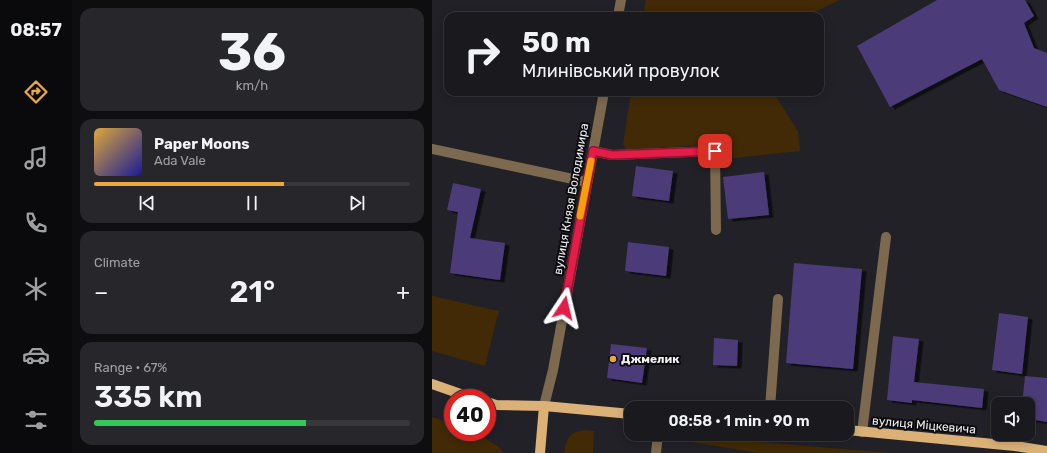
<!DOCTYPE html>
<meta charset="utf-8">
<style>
body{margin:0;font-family:Rubik,sans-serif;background:#27262a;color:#f1f3f6;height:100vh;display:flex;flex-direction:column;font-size:15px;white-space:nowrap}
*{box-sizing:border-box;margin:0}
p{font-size:13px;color:#9fa0a4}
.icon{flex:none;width:22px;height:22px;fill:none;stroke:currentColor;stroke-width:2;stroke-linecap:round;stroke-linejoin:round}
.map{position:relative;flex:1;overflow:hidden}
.details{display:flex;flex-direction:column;gap:8px;padding:8px;background:#0e0e10;width:360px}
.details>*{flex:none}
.banner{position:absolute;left:12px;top:12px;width:380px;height:84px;border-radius:12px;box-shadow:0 2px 10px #0003,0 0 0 1px #38383b;background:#1a191d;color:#f1f3f6;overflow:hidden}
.fabs{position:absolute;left:559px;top:397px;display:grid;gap:8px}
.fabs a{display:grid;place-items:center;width:44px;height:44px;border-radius:8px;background:#1a191d;box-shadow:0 2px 10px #0003,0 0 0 1px #38383b;font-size:20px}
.speed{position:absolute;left:12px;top:389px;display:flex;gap:8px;font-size:20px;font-weight:700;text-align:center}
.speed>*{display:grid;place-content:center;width:52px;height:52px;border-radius:50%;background:#1a191d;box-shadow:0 2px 10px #0003,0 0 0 1px #38383b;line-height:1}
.speed .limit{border:6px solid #d22;background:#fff;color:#111}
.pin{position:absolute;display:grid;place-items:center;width:34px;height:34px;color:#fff;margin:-17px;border-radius:8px;box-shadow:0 2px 6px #0006}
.me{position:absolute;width:44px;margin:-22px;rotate:10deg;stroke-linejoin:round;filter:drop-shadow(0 0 3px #0008)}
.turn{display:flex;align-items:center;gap:14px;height:84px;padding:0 12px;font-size:18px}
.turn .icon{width:52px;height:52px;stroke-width:2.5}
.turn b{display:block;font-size:28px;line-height:34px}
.big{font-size:30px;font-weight:600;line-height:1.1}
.details .tile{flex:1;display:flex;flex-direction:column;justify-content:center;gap:6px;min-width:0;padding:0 14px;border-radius:12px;background:#27262a}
.details .dial{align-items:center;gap:0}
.dial b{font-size:52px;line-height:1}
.song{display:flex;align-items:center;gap:12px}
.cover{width:48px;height:48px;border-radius:6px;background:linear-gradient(135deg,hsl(40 70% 55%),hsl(240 70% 35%))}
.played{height:4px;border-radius:2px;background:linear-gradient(90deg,#eda83b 60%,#38383b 60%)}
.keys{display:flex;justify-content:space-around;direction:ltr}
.heat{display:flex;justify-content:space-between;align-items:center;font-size:22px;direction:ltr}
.charge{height:6px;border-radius:3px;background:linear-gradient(90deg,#34c759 67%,#38383b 0)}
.trip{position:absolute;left:192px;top:401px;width:230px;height:40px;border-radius:12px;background:#1a191d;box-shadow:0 2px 10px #0003,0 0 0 1px #38383b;font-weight:600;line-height:40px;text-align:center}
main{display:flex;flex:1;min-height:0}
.dock{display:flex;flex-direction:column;width:72px;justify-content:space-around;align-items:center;background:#0a0a0c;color:#9fa0a4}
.dock .icon{width:28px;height:28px}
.dock .on{color:#eda83b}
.dock b{font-size:18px;color:#f1f3f6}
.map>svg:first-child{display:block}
.green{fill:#412a05}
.building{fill:#4b3a79;filter:url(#shadow)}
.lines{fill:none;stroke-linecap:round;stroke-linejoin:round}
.minor{stroke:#7d694f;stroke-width:10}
.major{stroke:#dbb178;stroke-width:10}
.route-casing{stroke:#92132f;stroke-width:10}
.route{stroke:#e11d48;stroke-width:7}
.slow{stroke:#f59e0b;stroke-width:7}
.poi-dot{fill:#eda83b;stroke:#0c0b0e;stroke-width:1.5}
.labels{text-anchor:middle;stroke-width:4;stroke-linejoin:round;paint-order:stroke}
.street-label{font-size:12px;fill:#efeef2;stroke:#0c0b0e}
.poi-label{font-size:12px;font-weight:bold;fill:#efeef2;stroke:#0c0b0e;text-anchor:start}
</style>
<main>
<nav class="dock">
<b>08:57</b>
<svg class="icon on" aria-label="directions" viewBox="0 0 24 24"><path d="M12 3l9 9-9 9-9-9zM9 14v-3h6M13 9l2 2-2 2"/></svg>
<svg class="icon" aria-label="music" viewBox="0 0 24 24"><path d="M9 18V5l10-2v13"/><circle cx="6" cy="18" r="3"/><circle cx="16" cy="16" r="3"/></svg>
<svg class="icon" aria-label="phone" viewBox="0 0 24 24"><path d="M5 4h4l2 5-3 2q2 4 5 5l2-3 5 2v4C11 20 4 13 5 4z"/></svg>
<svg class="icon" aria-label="climate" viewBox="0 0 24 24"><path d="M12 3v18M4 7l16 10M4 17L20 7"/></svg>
<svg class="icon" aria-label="car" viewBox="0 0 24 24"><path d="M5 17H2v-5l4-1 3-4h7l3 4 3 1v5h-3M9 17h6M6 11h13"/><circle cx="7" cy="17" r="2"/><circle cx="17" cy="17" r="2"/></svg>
<svg class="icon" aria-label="filters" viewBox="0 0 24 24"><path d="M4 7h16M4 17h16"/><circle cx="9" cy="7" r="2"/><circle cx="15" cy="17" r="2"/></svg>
</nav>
<section class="details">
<div class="tile dial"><b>36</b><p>km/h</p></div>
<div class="tile">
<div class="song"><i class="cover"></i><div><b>Paper Moons</b><p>Ada Vale</p></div></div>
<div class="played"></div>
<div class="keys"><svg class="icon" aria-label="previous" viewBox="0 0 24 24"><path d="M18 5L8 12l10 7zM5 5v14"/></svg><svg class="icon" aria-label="pause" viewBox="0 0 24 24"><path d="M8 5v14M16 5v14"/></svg><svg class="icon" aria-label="next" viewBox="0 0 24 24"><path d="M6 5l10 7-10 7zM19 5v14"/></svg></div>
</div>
<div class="tile"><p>Climate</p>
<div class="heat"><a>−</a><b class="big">21°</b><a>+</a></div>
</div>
<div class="tile"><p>Range · 67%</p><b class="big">335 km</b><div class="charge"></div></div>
</section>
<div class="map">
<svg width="615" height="453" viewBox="0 0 615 453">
<defs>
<filter id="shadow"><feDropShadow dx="4.5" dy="2.5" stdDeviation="0" flood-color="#0009"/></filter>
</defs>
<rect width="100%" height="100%" fill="#222127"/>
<!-- green -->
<path class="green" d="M 214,0 L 408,0 L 374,16 L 211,16 Z
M 199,92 L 341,92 L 366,131 L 368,151 L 293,159 L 289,146 L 286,144 L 195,150 L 191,144 Z
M 0,296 L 67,311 L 53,366 L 0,351 Z
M 0,417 L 21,424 L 21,432 L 42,432 L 64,445 L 72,453 L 0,453 Z
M 154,430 L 162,431 L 161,453 L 132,453 C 135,436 137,432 154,430 Z
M 242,435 L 459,453 L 327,453 L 241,439 Z"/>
<!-- building -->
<path class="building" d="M 505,0 L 593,0 L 602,16 L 592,23 L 602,48 L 615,53 L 615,107 L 567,90 L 550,59 L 458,107 L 425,46 Z
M 204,166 L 241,171 L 237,201 L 200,196 Z
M 332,172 L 337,215 L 296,219 L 291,177 Z
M 21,183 L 49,189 L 38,238 L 73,243 L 68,280 L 18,273 L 26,212 L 15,210 Z
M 196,242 L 237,247 L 234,276 L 193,271 Z
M 362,263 L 430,269 L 421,369 L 354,363 Z
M 567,313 L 596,317 L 590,374 L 560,370 Z
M 461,336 L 487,339 L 482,382 L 552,389 L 550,408 L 480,400 L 480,403 L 455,400 Z
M 282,338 L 306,340 L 305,366 L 281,365 Z
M 179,344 L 215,348 L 210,383 L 175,378 Z
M 593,376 L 615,378 L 615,422 L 596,419 L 596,404 L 590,404 Z"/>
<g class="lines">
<!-- minor -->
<path class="minor" d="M 186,16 L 189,0
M 0,149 L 155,182
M 161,151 L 180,155 L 283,151 L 284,230
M 112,406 L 121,370 L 172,92
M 338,408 L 346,299
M 430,432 L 454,237
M 224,453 L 226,434"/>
<!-- major -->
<path class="major" d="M 0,384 L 40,398
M 55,402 L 64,405 L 112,406 L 199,414
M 415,430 L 583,446 L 615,451
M 108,453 L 112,406"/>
</g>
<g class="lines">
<defs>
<path id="route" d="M 132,308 L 161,151 L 180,155 L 283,151"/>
</defs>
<!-- route casing -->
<use href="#route" class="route-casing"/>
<!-- route -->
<use href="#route" class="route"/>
<!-- slow -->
<path class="slow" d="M 148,216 L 159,161"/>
</g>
<!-- markers -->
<circle class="poi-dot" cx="181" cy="359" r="4"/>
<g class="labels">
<!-- street labels -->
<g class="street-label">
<text transform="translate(139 199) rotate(-80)" y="4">вулиця Князя Володимира</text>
<text transform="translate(492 425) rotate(5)" y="4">вулиця Міцкевича</text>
</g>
<!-- poi labels -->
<g class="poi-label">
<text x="189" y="363">Джмелик</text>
</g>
</g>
</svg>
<div class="fabs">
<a><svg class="icon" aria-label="sound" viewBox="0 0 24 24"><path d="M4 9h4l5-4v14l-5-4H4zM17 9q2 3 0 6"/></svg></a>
</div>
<div class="speed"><div class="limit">40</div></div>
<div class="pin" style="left:283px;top:151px;background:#d93025"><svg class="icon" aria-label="arrive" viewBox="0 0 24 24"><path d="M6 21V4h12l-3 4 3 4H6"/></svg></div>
<svg class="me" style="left:132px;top:308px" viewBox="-20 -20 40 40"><path d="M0-17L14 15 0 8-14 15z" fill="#e11d48" stroke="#fff" stroke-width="4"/></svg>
<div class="trip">08:58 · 1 min · 90 m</div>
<div class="banner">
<div class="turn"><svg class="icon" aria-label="right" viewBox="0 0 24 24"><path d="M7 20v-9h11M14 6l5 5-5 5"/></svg><div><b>50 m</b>Млинівський провулок</div></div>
</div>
</div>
</main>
